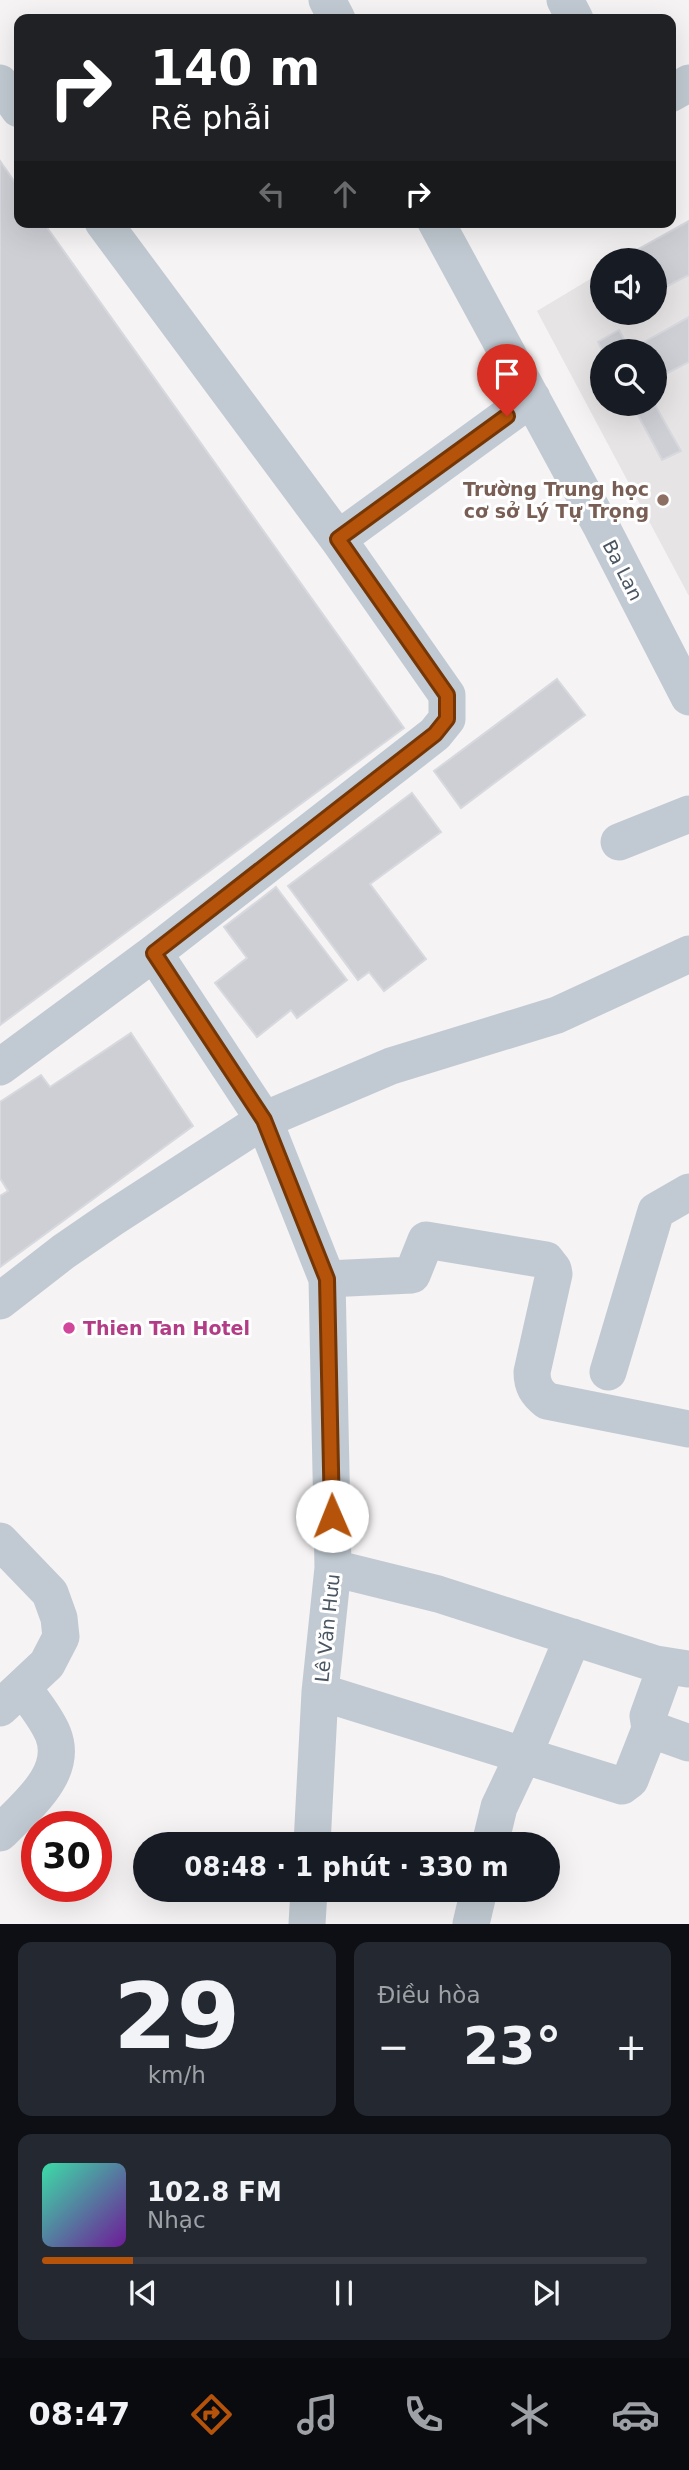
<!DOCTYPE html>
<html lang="vi">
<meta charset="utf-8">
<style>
body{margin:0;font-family:"DejaVu Sans",sans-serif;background:#242831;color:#f1f3f6;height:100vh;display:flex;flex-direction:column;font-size:26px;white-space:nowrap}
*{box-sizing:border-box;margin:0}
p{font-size:23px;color:#9ea1a6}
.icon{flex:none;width:38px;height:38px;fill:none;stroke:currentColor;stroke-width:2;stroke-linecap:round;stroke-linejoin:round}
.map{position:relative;height:1924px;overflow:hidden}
.details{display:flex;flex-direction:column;gap:18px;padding:18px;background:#0d0f14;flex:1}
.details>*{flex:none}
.banner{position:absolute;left:14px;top:14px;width:662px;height:214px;border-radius:14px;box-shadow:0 7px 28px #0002;background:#202124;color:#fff;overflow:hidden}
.controls{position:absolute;left:590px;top:248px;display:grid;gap:14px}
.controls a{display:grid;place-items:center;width:77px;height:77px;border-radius:50%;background:#171b24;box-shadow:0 7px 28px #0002;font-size:35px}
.speed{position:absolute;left:21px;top:1811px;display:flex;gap:14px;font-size:35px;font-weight:700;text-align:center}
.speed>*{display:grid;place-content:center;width:91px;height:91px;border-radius:50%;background:#171b24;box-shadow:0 7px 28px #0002;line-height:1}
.speed .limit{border:10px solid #d22;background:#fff;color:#111}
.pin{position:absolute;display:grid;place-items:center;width:60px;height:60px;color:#fff;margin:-72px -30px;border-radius:50% 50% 50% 0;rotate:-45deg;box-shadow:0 0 7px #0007}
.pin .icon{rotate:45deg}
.me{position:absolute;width:77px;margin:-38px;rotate:359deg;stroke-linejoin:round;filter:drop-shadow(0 0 5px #0008)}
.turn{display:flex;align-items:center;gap:24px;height:147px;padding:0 21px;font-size:32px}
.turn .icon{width:91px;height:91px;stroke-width:2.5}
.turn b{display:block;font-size:49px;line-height:60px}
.lanes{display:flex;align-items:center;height:66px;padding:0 21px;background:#0003;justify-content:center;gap:35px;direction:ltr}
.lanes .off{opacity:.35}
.big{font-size:52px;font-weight:700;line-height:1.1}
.details .widget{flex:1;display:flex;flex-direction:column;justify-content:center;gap:10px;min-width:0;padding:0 24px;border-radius:14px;background:#242831}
.details .dial{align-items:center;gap:0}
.dial b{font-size:91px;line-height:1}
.song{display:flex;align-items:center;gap:21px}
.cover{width:84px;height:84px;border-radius:10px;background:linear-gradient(135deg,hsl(160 70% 55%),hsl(280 70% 35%))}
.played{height:7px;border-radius:4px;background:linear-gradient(90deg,#b45309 15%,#363941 15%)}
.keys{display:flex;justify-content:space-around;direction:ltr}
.heat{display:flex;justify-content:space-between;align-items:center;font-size:38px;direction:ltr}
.details .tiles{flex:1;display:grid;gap:18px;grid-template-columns:1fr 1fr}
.widget:last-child{grid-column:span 2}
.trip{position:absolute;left:133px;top:1832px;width:427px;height:70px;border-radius:35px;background:#171b24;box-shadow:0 7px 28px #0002;font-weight:700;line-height:70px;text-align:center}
.dock{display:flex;height:112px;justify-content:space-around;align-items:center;background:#090b0e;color:#9ea1a6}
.dock .icon{width:49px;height:49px}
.dock .current{color:#b45309}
.dock b{font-size:32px;color:#f1f3f6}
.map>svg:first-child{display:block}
.education{fill:#e6e4e5;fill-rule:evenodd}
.building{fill:#cdcfd5;stroke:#d7d9de;stroke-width:2}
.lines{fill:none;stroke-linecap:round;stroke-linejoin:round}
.minor{stroke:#c1cad2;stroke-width:37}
.route-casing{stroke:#753606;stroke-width:18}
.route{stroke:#b45309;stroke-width:12}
.education-dot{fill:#8d6e63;stroke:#fff;stroke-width:2.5}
.hotel-dot{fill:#d1479c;stroke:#fff;stroke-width:2.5}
.labels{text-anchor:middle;stroke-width:6;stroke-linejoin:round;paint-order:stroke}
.education-label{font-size:19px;font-weight:bold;fill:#785e54;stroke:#fff;text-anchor:end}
.street-label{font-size:19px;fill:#4a5661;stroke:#fff}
.hotel-label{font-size:19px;font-weight:bold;fill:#b23c85;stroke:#fff;text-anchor:start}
</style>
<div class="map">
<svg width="689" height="1924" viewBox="0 0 689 1924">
<rect width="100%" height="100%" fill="#f5f3f3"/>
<!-- education -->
<path class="education" d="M 689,221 L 689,596 L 537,311 L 602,272 L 602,313 L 654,313 L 654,261 L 621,261 ZM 602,352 L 654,352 L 654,404 L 602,404 Z"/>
<!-- building -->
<path class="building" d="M 0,161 L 19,188 L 19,222 L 43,222 L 404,728 L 0,1025 Z
M 689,221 L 689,275 L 654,293 L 654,261 L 617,261 Z
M 689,317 L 689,362 L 654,380 L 654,352 L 603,352 L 598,342 L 619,330 L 630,350 Z
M 654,403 L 681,451 L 662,460 L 632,404 Z
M 557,679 L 585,715 L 461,808 L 434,771 Z
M 412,793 L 441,832 L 370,884 L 426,959 L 384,991 L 369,972 L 358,980 L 288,886 Z
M 276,887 L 347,980 L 297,1018 L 291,1010 L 257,1037 L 215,983 L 247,958 L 224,927 Z
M 131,1033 L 193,1126 L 0,1267 L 0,1196 L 8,1191 L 0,1178 L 0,1102 L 41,1075 L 50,1087 Z"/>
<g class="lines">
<!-- minor -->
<path class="minor" d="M 327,0 L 337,19
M 565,0 L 575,19
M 0,83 L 19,109
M 670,94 L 689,83
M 436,222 L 601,526 L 689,697
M 338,539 L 532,398
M 619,842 L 689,814
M 154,953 L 264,1120 L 327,1279 L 333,1568 L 320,1692 L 312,1844
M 0,1067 L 154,953 L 435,734 L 447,719 L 447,695 L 338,539 L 103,222
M 327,1279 L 412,1275 L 426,1240 L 546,1260 L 553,1269 L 554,1274 L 532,1372 C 532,1386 537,1393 547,1401 L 689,1429
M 0,1301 L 63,1252 L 111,1219 L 264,1120 L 391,1066 L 557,1015 L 689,954
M 608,1372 L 656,1211 L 689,1192
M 0,1541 L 50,1593 L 59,1618 L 61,1637 L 47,1664 L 0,1708
M 333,1568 L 438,1594 L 656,1664 L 688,1669
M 320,1692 L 622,1786 L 630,1780 L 650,1729 L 648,1716 L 666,1666
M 650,1729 L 689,1743
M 0,1833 C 25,1807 69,1774 53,1734 C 46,1717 33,1702 23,1688
M 490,1844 L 499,1807 L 524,1754 L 573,1637
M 307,1924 L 309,1890
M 471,1924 L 479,1890"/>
</g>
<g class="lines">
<defs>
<path id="route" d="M 332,1516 L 327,1279 L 264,1120 L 154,953 L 435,734 L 447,719 L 447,695 L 338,539 L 507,416"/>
</defs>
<!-- route casing -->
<use href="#route" class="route-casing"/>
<!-- route -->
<use href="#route" class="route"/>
</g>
<!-- markers -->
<circle class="education-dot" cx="663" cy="500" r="7"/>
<circle class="hotel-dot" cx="69" cy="1328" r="7"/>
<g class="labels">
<!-- education labels -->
<g class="education-label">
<text x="649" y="496">Trường Trung học<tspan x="649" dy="22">cơ sở Lý Tự Trọng</tspan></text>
</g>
<!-- street labels -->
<g class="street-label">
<text transform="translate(623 570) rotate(63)" y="7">Ba Lan</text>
<text transform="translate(327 1628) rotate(-84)" y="7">Lê Văn Hưu</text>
</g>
<!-- hotel labels -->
<g class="hotel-label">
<text x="83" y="1335">Thien Tan Hotel</text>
</g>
</g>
</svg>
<div class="controls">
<a><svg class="icon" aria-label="sound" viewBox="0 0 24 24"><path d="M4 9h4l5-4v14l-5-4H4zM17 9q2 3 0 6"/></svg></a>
<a><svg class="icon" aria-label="search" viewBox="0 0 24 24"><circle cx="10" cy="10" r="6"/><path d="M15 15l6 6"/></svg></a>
</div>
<div class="speed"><div class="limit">30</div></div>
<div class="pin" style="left:507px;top:416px;background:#d93025"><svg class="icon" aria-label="arrive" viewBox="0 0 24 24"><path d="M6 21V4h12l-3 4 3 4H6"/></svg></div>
<svg class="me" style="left:332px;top:1516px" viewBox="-20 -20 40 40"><circle r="19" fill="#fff"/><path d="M0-13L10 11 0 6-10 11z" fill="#b45309"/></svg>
<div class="trip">08:48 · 1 phút · 330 m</div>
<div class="banner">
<div class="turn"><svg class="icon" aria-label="right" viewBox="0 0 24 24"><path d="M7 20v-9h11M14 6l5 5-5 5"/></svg><div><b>140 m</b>Rẽ phải</div></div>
<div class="lanes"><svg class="icon off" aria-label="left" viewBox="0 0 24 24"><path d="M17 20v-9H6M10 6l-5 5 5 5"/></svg><svg class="icon off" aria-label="ahead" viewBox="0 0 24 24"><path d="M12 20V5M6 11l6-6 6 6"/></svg><svg class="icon" aria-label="right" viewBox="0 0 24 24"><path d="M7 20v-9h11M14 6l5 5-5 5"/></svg></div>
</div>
</div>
<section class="details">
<div class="tiles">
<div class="widget dial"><b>29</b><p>km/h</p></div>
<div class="widget"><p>Điều hòa</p>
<div class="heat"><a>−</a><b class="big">23°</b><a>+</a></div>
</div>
<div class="widget">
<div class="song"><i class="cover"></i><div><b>102.8 FM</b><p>Nhạc</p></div></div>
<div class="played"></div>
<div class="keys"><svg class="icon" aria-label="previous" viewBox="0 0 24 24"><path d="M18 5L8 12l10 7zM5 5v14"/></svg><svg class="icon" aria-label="pause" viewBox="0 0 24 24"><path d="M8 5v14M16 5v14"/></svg><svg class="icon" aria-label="next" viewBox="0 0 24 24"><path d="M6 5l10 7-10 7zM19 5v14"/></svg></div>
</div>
</div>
</section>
<nav class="dock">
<b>08:47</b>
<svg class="icon current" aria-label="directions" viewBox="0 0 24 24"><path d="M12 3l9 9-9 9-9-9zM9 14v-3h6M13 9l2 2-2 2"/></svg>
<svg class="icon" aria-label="music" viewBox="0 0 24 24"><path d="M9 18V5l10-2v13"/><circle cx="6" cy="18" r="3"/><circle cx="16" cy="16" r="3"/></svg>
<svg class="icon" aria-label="phone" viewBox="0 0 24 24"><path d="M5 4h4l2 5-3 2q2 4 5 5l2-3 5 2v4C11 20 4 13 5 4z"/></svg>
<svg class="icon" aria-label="climate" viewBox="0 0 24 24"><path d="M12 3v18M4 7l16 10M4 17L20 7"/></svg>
<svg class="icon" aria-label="car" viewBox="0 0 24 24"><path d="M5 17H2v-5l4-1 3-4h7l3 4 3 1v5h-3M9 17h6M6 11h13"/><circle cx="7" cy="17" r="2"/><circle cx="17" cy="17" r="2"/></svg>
</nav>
